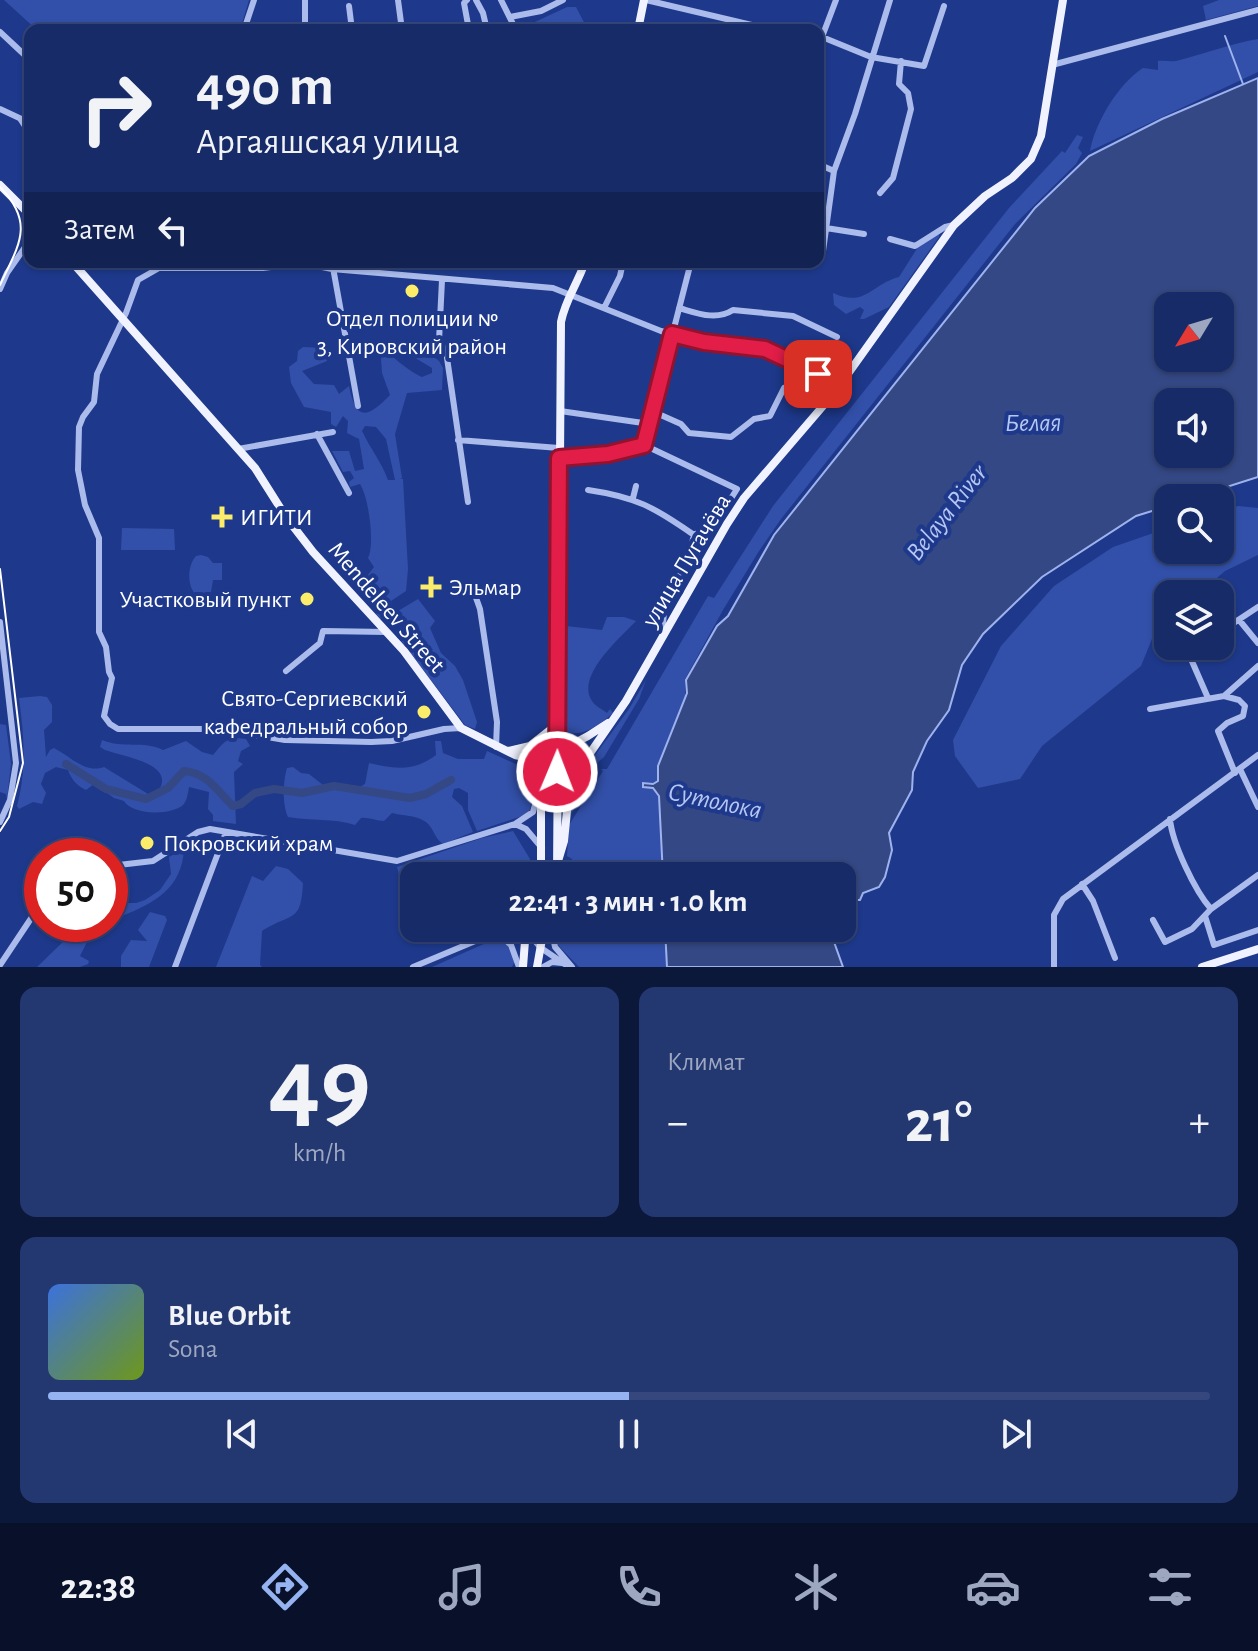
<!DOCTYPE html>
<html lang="ru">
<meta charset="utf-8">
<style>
body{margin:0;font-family:"Alegreya Sans",sans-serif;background:#233771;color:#f1f3f6;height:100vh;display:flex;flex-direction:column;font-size:30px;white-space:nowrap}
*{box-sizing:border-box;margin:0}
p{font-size:26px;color:#9ea7c0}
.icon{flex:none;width:44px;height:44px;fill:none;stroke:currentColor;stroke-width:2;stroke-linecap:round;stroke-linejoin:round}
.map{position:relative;height:967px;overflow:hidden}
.drawer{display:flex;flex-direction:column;gap:20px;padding:20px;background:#0c1839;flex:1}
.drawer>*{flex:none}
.hud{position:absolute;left:24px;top:24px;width:800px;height:244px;border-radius:16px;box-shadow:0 2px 6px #0004,0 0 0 2px #35477c;background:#162b68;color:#f1f3f6;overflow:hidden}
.needle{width:52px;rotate:232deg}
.fabs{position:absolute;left:1154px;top:292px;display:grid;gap:16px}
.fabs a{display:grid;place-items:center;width:80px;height:80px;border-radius:16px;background:#162b68;box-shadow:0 2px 6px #0004,0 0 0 2px #35477c;font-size:40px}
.speed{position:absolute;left:24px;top:838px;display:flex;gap:16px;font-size:40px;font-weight:700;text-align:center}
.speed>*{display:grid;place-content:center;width:104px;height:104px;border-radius:50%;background:#162b68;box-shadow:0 2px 6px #0004,0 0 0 2px #35477c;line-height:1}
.speed .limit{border:12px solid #d22;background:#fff;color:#111}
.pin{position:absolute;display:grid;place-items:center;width:68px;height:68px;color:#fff;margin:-34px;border-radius:16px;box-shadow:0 4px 12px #0006}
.me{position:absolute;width:88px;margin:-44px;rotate:1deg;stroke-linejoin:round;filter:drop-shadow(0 0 6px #0008)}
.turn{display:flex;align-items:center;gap:28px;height:168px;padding:0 40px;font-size:36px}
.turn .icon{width:104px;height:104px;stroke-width:2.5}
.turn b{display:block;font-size:56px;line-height:68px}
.then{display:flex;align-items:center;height:76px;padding:0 40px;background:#0003;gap:16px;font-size:30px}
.big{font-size:60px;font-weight:600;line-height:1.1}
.drawer .widget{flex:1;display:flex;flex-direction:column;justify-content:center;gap:12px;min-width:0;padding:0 28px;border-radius:16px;background:#233771}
.drawer .dial{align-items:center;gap:0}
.dial b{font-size:104px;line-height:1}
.song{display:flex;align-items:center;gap:24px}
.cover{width:96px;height:96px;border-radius:12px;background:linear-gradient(135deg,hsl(220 70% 55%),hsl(80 70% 35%))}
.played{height:8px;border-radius:4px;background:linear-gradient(90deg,#95b2f1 50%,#35477c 50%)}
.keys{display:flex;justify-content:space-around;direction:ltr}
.heat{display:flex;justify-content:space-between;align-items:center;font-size:44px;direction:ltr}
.drawer .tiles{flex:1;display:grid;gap:20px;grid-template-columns:1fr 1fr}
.widget:last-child{grid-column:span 2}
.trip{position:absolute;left:400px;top:862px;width:456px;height:80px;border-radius:16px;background:#162b68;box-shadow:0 2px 6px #0004,0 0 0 2px #35477c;font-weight:600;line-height:80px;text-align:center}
.dock{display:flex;height:128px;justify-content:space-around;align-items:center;background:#09112a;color:#9ea7c0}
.dock .icon{width:56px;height:56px}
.dock .active{color:#95b2f1}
.dock b{font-size:36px;color:#f1f3f6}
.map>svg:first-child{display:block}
.green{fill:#3250a9;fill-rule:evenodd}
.water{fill:#344885;stroke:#9eb3ee;stroke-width:2;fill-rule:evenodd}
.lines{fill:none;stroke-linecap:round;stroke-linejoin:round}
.stream{stroke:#9eb3ee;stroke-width:2}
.river{stroke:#344885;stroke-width:8}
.minor{stroke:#abbbec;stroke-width:6}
.major{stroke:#f0f3ff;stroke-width:8}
.tram{stroke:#fff;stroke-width:2}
.route-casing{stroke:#92132f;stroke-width:20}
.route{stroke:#e11d48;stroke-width:14}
.poi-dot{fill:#fbed6a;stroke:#1e398b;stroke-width:3}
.labels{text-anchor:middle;stroke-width:8;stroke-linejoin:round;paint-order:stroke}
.poi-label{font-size:24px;fill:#fff;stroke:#1e398b;text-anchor:start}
.street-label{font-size:24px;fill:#fff;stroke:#1e398b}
.water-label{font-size:26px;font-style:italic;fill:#b6c6f3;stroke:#1e398b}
</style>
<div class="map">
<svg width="1258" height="967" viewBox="0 0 1258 967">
<rect width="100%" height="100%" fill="#1e398b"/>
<!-- green -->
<path class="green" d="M 4,0 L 249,0 L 240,30 L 37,30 Z
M 1219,0 L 1258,0 L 1258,6 L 1206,20 L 1203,6 Z
M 567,7 L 576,7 L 588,30 L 577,28 L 573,30 L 524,30 L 520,23 L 535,22 Z
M 1258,39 L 1258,72 L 1090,151 C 1095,123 1118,84 1143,68 L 1158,70 L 1158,61 C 1164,60 1170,62 1176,61 C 1204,54 1230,44 1258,39 Z
M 1077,135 L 1083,137 L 1078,148 L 1082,153 L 1076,164 L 1015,224 L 781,519 L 759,551 L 723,610 L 685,679 L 685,697 L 658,766 L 658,781 L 643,787 L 653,788 L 659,795 L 663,876 L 573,876 L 572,859 L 567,856 L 569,825 L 603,771 L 601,769 L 607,769 L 708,596 L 714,598 L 773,506 L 1009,208 L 1062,151 L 1065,153 Z
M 939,234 L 939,237 L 889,307 L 864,319 L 860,319 L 864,310 L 860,307 L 846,314 L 834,305 L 833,293 C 866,308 871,284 899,277 L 918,247 Z
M 380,344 C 388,354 410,372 422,377 L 432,373 L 432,368 L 412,356 L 434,357 L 439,361 L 443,368 L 442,390 L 407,393 L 395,434 L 402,478 L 400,479 L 403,479 L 408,569 L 406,591 L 391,601 L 393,609 L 381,619 L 376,614 L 388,604 L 384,596 L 376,593 L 366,597 L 358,588 L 374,567 L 368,558 C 375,545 369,498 360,484 L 350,487 L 349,482 L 354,478 L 350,471 L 343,472 L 332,451 L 349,451 L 355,471 L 364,469 L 359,439 L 347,433 L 348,421 L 343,416 L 336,427 L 331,424 L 331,412 L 304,407 L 291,383 L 289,367 L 297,361 L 298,351 L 303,347 L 325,348 L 327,361 L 302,371 L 314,384 L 334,385 L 339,394 L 349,386 C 356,421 367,419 390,395 L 382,373 ZM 365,426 L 376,427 L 386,439 L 395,480 L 388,480 C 382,463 370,448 362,431 Z
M 1238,506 L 1258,508 L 1258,555 L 1225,571 L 1198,594 L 1168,594 L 1168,619 L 1156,629 L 1141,666 L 1042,746 L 1020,779 L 978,788 L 955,756 L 953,740 L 1001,646 L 1054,586 L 1113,547 L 1168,528 L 1168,550 L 1220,550 L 1220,511 Z
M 122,528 L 174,529 L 175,550 L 121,550 Z
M 201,555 L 208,557 L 213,563 L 222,563 L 222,580 L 213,580 L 211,592 L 204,596 L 196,595 C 187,586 187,566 196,556 Z
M 418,599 L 435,621 L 430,628 L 441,653 L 455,666 L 463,680 L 477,722 L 475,729 L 465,725 L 400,639 L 405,625 L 398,611 Z
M 607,617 L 624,617 L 636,621 C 621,637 575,676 592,701 C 595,706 602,709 607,713 L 610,709 L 613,713 C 599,725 585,736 567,733 L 566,626 L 602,630 Z
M 646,680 L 639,699 L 604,757 L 597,763 L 574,803 L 575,808 L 570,816 L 579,777 L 629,709 Z
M 40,696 L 47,697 L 52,705 L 52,722 L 44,730 L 46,757 L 50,750 L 54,748 C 70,756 85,774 104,767 L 153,797 C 185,765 124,757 105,750 L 100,747 L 102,740 C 123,749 143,740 163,750 L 186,741 L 202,752 L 213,755 C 224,742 227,736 246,739 L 250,746 L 241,751 L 238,761 L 243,764 L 234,772 L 236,824 L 213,821 L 213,815 L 208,809 L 209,792 L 189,787 C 188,793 187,801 183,805 C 170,816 132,815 124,801 L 114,798 L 94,784 L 86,790 C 77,786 71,779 68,770 L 56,767 L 45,773 L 41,784 L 46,793 L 42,804 L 33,802 L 19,809 L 17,806 C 27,769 24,736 19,698 Z
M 0,724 L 6,725 L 11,764 L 7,799 L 6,794 L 0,792 Z
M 435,741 L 441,741 L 443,753 L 458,759 L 484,759 L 487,751 L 529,770 L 531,806 L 528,814 L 477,831 L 468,810 L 468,793 L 459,788 L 454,789 L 452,797 L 462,806 L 473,832 L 443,844 C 434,838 434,828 426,822 C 416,815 403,816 392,813 L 384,821 C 376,821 368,817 361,818 L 355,825 C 333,818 311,821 288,817 C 282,804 283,781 287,768 L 293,767 L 301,773 L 309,774 L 323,785 L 351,792 L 365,784 L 369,763 C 393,769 414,772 436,755 Z
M 513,831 L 530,859 L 529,866 C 519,869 507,879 496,876 C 485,873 481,870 468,872 L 469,876 L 414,876 L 414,894 L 405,898 L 397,867 L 482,838 Z
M 184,849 C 182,888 155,903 122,916 L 110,913 L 110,903 L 136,903 L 145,900 L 160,890 L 171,874 L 169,857 Z
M 276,866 L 288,869 L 303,883 C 301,924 292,912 262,931 L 260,965 L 262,967 L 216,967 L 252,876 L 263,881 Z
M 150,912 L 165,916 L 167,920 L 149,967 L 121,967 L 121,956 L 131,940 L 147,941 L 138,930 Z
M 74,924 L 102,924 L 92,932 L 80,956 L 89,961 L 88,964 L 80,967 L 37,967 L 68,937 Z
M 554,928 L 665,928 L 667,967 L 579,967 L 557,944 Z
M 495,939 L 507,944 L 515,961 L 512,967 L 432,967 Z"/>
<!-- water -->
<path class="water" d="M 1258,78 L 1258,477 L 1192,498 L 1168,498 L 1168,506 L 1136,516 L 1042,577 L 983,634 L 962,665 L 949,710 L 927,741 L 913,772 L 912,790 L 889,833 L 892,850 L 885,877 L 879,887 L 863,893 L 860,900 L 854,900 L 847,887 L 842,887 L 842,876 L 663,876 L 659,796 L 653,788 L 643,787 L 643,783 L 653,784 L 658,781 L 658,766 L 687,693 L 686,680 L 717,626 L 728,616 L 774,535 L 1035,208 L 1089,156 L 1162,119 ZM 1168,306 L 1220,306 L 1220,358 L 1168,358 ZM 1168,402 L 1220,402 L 1220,454 L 1168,454 Z
M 665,928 L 829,928 L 843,967 L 667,967 Z"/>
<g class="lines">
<!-- stream -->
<path class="stream" d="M 1225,36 L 1243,84"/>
<!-- river -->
<path class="river" d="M 66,764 L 106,789 L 146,799 L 168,788 L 184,771 C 208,773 217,791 233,806 L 241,804 L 255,793 L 274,789 L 302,793 L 334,786 L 410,798 L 426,794 L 451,780"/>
<!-- minor -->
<path class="minor" d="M 398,0 L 402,30
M 467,0 L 464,3 L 469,30
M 476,0 L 483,13 L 487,30
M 501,0 L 516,30
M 646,0 L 773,30
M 349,6 L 352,30
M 510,17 L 541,11 L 563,0
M 244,30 L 254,0
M 305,30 L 305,0
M 0,32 L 30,60
M 822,37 L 836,0
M 818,38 L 822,37 L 871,57 L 924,66 L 944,6
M 818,46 L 821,49 L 818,57
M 1052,65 L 1258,10
M 0,109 L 30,123
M 21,120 L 30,134
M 818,164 L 834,171
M 880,193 L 893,178 L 911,109 L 908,93 L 899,84 L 901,61
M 826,228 L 864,234
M 890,239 L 915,246 L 945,227 L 954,225
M 818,250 L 823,251 L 834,171 L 855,114 L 890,0
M 332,262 L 358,406
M 442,280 L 439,341 L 446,351 L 468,502
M 0,289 L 7,273 L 30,240
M 604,308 L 620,276 L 623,262
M 679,308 C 697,313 716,321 733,310 L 793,316 L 837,337
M 560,411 L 650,424
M 654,412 L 681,424 L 689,433 L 731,437 L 754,419 L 770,416 L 784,388
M 317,434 L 349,493
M 458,440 L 559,448
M 644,445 L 691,262
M 238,449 L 333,432
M 559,458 L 608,454 L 644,445 L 737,489 L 715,524 L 694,535 L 689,554 L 664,613 L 662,634
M 588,490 C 636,497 654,507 694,535
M 633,498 L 636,486
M 475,595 L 480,609 L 497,722 L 496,747
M 1240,621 L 1258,643
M 0,622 L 16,763 L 10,800 L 0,822
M 1220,632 L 1258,607
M 1199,646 L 1191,659 L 1208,698
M 286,671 L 320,643 L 323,631 L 387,632
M 1224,696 L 1239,700 L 1245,706 L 1243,716 L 1227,723 L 1218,731 L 1235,773
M 1150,709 L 1224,696 L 1258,666
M 461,728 L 444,729 L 392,741 L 371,742 L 285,740 L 222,729 L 118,729 L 110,724 L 104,716 L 112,678 L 109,672 L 106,647 L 99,632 L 99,538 L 85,505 L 78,470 L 79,427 L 83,417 L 94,402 L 97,374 L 126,313 L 138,280 L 159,268 L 263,268 L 302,263 L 332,269 L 553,288 L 661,331 L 704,342 L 765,349 L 818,374
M 1240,769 L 1258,807
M 1170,819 C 1172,843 1195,891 1211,909
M 515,824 L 526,829 L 542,848
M 110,866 L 153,861 L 198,832 L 210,829 L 397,861 L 515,824 L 533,812 L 539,790
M 1082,884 L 1093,901 L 1115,958
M 1205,916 L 1214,945 L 1258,930
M 1153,920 L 1165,942 L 1192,929 L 1211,909 L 1258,875
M 551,928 L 555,947 L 572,967
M 529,934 L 541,948 L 566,965
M 501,936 L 511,945 L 519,967
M 0,965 L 42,902
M 175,967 L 226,832
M 413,967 L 492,934 L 524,941 L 534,935 L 540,928
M 543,967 L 552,962 L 562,963
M 1054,967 L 1054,915 L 1063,899 L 1258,755"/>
<!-- major -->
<path class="major" d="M 638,30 L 644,0
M 0,185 L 30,215
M 72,262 L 255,468 L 286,517 L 313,552 L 404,651 L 461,728 L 515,755 L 541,761
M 508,751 L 530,746 L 554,727
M 522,761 L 533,768 L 538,784
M 541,761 L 588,736 L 608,723
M 558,861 L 564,841 L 569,791 L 575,775 L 626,701 L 727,524 L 744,498 L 835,392 L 954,225 L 985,196 L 1012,178 L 1031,159 L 1041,136 L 1063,0
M 541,876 L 541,761 L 557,729
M 557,876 L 561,322 C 565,300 578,283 585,262
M 523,967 L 526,928
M 537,967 L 544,928
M 1202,967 L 1258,949"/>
<!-- tram -->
<path class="tram" d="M 0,187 C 36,224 18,246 0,285
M 0,569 L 23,763 L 9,817 L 0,831"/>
</g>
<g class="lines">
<defs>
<path id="route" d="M 557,772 L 559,458 L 608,454 L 644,445 L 672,334 L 704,342 L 765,349 L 818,374"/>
</defs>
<!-- route casing -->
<use href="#route" class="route-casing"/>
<!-- route -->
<use href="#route" class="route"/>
</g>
<!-- markers -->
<g class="poi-dot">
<circle cx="412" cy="291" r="8"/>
<path d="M218 505h8v8h8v8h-8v8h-8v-8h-8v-8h8z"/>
<path d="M427 575h8v8h8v8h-8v8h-8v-8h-8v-8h8z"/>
<circle cx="307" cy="599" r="8"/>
<circle cx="424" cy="712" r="8"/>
<circle cx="147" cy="843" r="8"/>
</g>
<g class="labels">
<!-- poi labels -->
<g class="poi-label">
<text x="412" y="326" text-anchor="middle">Отдел полиции №<tspan x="412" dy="28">3, Кировский район</tspan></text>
<text x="240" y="525">ИГИТИ</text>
<text x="449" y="595">Эльмар</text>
<text x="291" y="607" text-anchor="end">Участковый пункт</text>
<text x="408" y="706" text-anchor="end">Свято-Сергиевский<tspan x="408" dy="28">кафедральный собор</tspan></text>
<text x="163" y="851">Покровский храм</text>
</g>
<!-- street labels -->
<g class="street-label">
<text transform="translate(686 560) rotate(-59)" y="8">улица Пугачёва</text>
<text transform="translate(387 607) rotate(49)" y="8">Mendeleev Street</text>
</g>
<!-- water labels -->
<g class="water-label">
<text x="1033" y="431">Белая</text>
<text transform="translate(946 512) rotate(-52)" y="9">Belaya River</text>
<text transform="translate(715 800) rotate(12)" y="9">Сутолока</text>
</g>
</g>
</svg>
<div class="fabs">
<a><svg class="needle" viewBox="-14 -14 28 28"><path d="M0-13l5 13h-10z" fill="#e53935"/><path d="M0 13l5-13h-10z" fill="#9ea7c0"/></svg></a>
<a><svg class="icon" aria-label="sound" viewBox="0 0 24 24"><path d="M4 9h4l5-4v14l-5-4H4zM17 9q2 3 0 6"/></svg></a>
<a><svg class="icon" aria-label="search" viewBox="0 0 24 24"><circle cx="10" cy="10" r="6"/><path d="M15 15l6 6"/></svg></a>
<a><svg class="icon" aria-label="layers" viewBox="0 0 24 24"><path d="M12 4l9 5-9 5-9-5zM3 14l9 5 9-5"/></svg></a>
</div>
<div class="speed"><div class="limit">50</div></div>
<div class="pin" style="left:818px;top:374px;background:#d93025"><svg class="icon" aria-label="arrive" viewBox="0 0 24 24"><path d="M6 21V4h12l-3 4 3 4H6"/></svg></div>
<svg class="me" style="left:557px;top:772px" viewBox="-20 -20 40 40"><circle r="17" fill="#e11d48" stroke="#fff" stroke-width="3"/><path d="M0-11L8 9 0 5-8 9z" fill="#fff"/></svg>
<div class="trip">22:41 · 3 мин · 1.0 km</div>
<div class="hud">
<div class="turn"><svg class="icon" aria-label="right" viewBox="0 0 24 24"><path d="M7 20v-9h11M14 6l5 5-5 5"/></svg><div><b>490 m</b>Аргаяшская улица</div></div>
<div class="then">Затем<svg class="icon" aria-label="left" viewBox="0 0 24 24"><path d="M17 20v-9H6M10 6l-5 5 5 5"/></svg></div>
</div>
</div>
<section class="drawer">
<div class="tiles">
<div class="widget dial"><b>49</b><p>km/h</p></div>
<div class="widget"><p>Климат</p>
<div class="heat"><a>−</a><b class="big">21°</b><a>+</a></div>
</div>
<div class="widget">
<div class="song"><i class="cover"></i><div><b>Blue Orbit</b><p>Sona</p></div></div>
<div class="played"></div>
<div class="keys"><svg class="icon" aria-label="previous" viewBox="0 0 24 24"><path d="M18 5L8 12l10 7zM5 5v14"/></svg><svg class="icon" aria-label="pause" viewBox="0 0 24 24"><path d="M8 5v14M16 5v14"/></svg><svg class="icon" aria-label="next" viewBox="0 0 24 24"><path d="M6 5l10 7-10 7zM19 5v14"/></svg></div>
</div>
</div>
</section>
<nav class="dock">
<b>22:38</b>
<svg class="icon active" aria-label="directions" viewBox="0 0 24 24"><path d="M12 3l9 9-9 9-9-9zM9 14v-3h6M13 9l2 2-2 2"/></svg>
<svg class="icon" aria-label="music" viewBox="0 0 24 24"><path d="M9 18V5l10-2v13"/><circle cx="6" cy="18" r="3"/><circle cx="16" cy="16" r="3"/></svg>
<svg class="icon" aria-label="phone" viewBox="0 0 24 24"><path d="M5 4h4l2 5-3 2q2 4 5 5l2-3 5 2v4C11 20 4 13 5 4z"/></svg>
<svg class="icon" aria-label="climate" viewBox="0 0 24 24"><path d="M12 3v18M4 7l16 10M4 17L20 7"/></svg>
<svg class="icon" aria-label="car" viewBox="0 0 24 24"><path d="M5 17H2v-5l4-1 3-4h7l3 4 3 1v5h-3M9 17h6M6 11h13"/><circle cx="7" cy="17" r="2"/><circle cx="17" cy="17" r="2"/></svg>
<svg class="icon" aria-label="filters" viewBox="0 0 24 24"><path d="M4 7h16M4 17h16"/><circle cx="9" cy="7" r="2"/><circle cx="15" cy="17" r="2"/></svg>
</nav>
